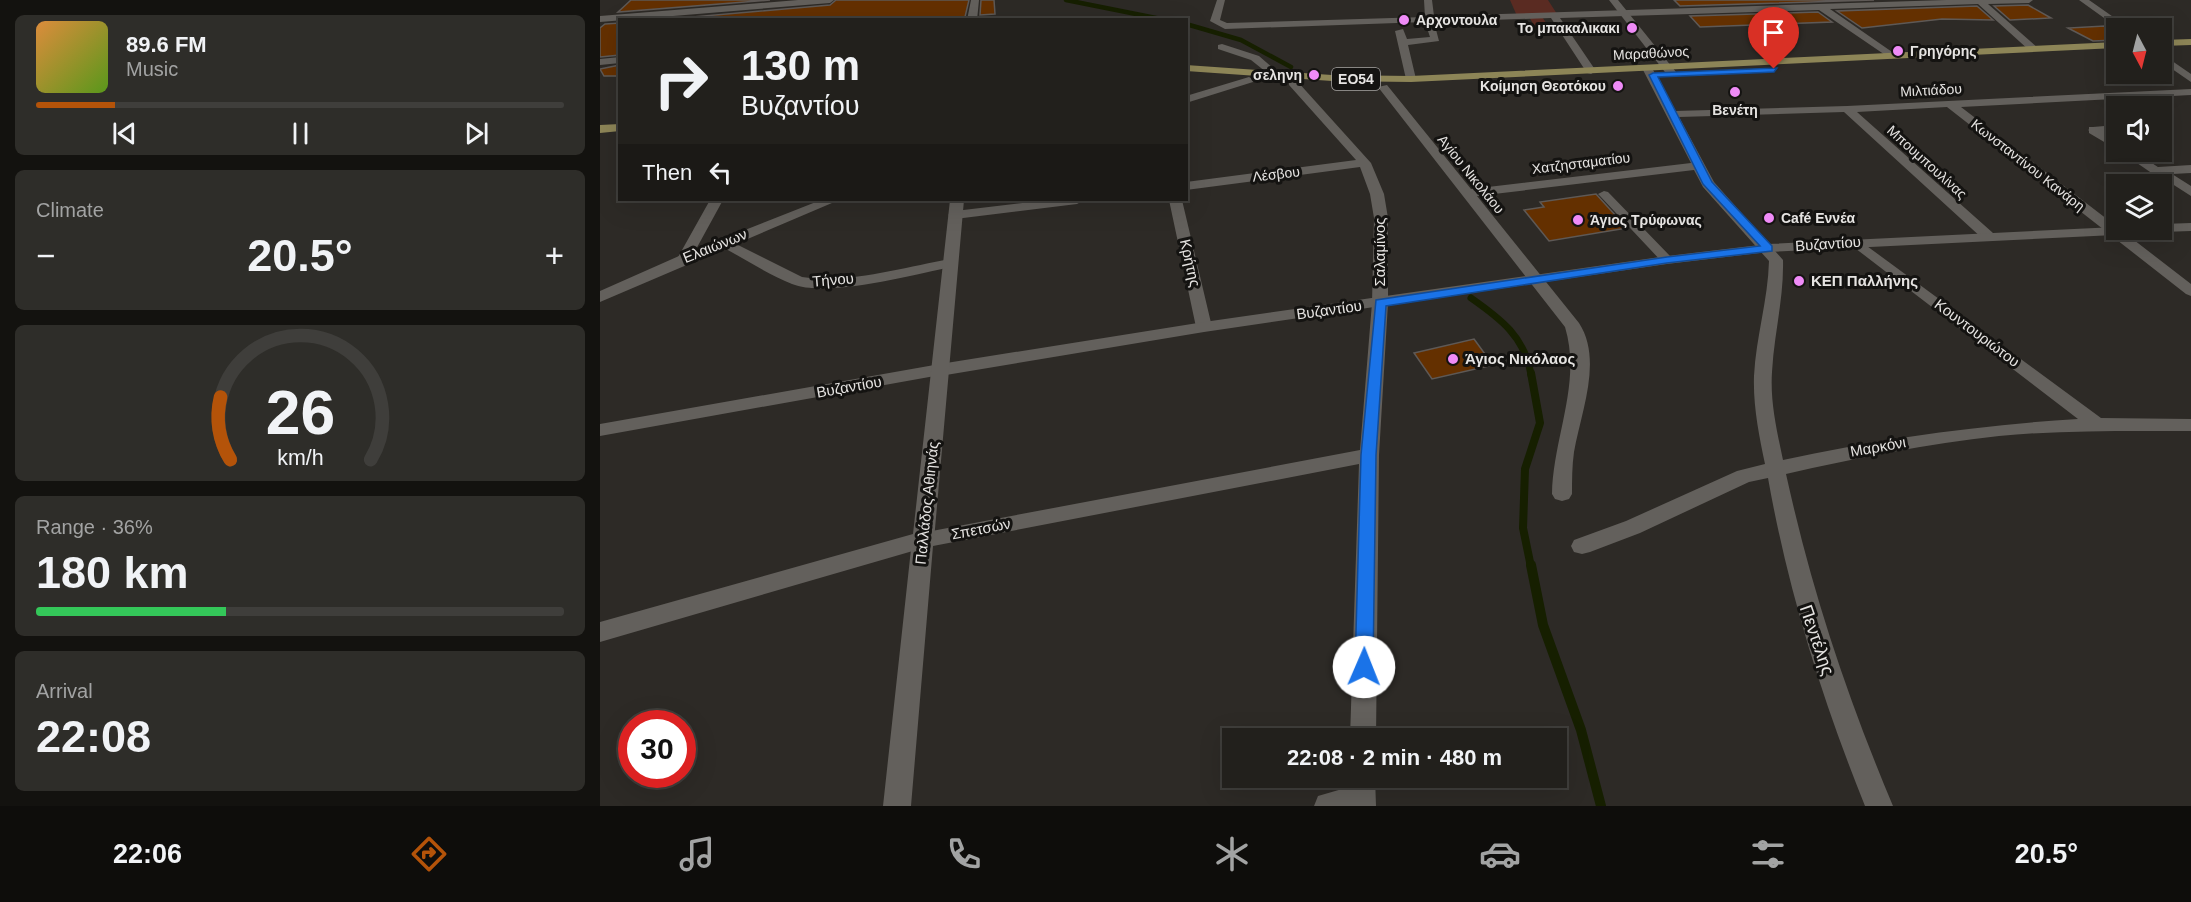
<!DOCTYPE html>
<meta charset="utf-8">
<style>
body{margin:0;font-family:Helvetica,sans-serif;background:#2e2d29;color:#f1f3f6;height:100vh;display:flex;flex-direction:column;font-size:22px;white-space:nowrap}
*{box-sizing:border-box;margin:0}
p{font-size:20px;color:#a2a3a3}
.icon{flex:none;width:33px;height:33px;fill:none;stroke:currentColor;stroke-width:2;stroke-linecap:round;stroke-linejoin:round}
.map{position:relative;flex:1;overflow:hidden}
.sheet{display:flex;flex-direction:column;gap:15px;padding:15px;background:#13120f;width:600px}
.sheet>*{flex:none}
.banner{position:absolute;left:18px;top:18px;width:570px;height:183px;border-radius:0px;box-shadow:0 6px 24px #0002,0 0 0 2px #3f3e3b;background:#22201c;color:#f1f3f6;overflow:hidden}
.needle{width:39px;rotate:173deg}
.buttons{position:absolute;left:1506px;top:18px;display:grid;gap:12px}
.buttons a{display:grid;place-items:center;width:66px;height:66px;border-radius:0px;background:#22201c;box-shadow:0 6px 24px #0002,0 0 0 2px #3f3e3b;font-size:30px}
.speed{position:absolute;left:18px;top:710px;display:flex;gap:12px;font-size:30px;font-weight:700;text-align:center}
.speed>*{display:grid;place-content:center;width:78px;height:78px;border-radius:50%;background:#22201c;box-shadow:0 6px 24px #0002,0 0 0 2px #3f3e3b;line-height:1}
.speed .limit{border:9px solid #d22;background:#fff;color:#111}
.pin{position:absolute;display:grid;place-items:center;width:51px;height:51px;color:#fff;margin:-62px -26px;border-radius:50% 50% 50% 0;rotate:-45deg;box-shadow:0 0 6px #0007}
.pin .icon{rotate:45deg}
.me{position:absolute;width:66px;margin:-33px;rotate:1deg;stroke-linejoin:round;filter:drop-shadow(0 0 4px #0008)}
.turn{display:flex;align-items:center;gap:21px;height:126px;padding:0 24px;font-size:27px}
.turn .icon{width:78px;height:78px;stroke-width:2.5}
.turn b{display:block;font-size:42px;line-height:51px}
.then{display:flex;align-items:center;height:57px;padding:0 24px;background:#0003;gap:12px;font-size:22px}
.big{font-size:45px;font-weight:700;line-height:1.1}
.sheet .widget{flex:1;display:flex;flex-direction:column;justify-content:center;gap:9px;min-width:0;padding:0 21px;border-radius:9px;background:#2e2d29}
.sheet .dial{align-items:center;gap:0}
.dial svg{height:156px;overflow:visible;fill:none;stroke:#3f3e3b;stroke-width:7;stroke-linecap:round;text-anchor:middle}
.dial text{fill:#f1f3f6;stroke:none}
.song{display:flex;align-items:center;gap:18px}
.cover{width:72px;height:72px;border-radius:9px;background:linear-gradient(135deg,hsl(30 70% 55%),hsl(90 70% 35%))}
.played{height:6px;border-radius:3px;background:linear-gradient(90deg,#b45309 15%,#3f3e3b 15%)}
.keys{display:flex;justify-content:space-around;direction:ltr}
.heat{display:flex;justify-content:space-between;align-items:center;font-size:33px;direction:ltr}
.charge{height:9px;border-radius:4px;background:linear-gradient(90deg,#34c759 36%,#3f3e3b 0)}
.trip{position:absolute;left:622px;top:728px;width:345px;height:60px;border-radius:0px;background:#22201c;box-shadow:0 6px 24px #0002,0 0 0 2px #3f3e3b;font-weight:700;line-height:60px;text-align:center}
.tabs{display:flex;height:96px;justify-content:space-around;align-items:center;background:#0e0d0b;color:#a2a3a3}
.tabs .icon{width:42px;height:42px}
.tabs .on{color:#b45309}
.tabs b{font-size:27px;color:#f1f3f6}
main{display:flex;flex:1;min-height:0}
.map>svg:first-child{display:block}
.green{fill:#5a2b22}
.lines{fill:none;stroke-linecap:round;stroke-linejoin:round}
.stream-far3{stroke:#161f00;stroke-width:4.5}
.stream-far2{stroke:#161f00;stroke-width:7}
.stream-far1{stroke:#161f00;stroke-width:8}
.stream{stroke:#161f00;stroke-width:10}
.building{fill:#643000;stroke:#5e5956;stroke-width:1.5}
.service{fill:#63605c;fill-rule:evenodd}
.minor{fill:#63605c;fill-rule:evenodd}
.tertiary{fill:#63605c;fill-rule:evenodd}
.secondary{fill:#63605c;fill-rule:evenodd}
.primary{fill:#8d8557;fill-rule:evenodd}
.route{fill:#1a73e8;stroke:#114b97;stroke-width:1.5}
.poi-dot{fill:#ef8bf7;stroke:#141311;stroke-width:2}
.labels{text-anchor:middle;stroke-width:6;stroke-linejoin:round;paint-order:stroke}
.far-poi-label{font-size:14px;font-weight:bold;fill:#e6e4e2;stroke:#141311;text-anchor:start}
.far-street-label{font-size:14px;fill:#e6e4e2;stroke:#141311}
.shield{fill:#141311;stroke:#a7a5a3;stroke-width:1.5}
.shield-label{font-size:14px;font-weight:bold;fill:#e6e4e2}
.street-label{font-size:15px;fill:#e6e4e2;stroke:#141311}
.poi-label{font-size:15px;font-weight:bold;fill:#e6e4e2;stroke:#141311;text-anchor:start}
.near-street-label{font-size:18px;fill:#e6e4e2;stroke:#141311}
</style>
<main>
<section class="sheet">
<div class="widget">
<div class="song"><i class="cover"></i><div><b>89.6 FM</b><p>Music</p></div></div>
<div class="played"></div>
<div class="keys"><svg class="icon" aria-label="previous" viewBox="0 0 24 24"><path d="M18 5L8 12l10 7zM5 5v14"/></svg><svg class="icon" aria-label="pause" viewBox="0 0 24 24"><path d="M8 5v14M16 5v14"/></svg><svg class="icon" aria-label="next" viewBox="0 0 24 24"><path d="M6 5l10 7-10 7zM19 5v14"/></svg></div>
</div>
<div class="widget"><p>Climate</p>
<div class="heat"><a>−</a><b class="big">20.5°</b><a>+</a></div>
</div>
<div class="widget dial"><svg viewBox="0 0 100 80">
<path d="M14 69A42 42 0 1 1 86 69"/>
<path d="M14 69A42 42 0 0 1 9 37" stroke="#b45309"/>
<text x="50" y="56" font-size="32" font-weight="700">26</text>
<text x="50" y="72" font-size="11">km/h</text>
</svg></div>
<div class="widget"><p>Range · 36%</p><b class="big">180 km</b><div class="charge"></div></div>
<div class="widget"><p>Arrival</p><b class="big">22:08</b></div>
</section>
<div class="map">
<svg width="1591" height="806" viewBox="0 0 1591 806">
<rect width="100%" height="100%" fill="#2d2a26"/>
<!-- green -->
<path class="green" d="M 910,0 L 948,0 L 957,14 L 941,15 L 948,26 L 935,27 L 928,15 L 917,16 Z"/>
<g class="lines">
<!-- stream-far3 -->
<path class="stream-far3" d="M 466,0 L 566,20
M 586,24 L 641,40 L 691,67"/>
<!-- stream-far2 -->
<path class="stream-far2" d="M 871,298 C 901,319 925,337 931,375"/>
<!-- stream-far1 -->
<path class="stream-far1" d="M 931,567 L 923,528 L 925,469 L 940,423 L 931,373"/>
<!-- stream -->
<path class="stream" d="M 931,565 L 943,625 L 981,730 L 1001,806"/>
</g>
<!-- building -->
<path class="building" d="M 31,0 L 170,0 L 18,12 Z
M 236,0 L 369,0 L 365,17 L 353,20 L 58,20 L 230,5 Z
M 381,0 L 394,0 L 395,14 L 380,15 Z
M 1074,0 L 1274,0 L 1080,6 Z
M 1428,5 L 1451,18 L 1410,20 L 1394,6 Z
M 1377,6 L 1393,20 L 1342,19 L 1262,28 L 1237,11 Z
M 1218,12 L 1232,22 L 1100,27 L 1090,16 Z
M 20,23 L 20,55 L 0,57 L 0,28 L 5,24 Z
M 1505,26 L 1516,32 L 1516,40 L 1493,41 L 1468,28 Z
M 20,65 L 20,76 L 4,76 L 0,69 Z
M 996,194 L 1027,228 L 949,241 L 924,210 L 944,207 L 940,202 Z
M 874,339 L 893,365 L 832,379 L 814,353 Z"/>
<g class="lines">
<!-- service -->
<path class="service" d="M 1516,125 L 1516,131 L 1493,133 L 1488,130 L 1493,127 Z
M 1004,191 L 1008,192 L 1071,257 L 1071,263 L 1063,263 L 1000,196 L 998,194 Z"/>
<!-- minor -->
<path class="minor" d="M 198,0 L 234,0 L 230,3 L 0,22 L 0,16 Z
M 617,0 L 625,0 L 620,20 L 627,23 L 825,17 L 824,0 L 832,0 L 834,16 L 1346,0 L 1433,0 L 1429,3 L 1388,4 L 1439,49 L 1430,51 L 1378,4 L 1230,9 L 1295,54 L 1296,56 L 1291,59 L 1219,10 L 960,18 L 996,71 L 991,74 L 987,73 L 951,18 L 834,22 L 839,41 L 808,45 L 816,79 L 811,82 L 806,79 L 795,31 L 803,29 L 807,39 L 830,37 L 825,22 L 625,29 L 610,21 Z
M 1479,0 L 1489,0 L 1529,28 L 1518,28 Z
M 622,44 L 659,56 L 680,74 L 671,76 L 651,60 L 618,49 L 618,45 Z
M 1562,54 L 1591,74 L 1591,82 L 1562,62 Z
M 20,57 L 20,63 L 0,65 L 0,59 Z
M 1047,65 L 1052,68 L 1075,111 L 1247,106 L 1591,89 L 1591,95 L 1361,107 L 1516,226 L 1516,230 L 1521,230 L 1591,284 L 1591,296 L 1586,294 L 1347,107 L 1257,112 L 1393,233 L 1393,239 L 1383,239 L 1244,112 L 1079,117 L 1114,182 L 1183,260 C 1184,298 1174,334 1172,372 C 1170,402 1177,431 1183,460 C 1281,439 1378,425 1478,419 L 1251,245 L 1249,242 L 1256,238 L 1501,418 L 1591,419 L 1591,431 C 1527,431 1463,430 1399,436 C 1327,444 1256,458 1186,474 C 1212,592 1246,694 1293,806 L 1265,806 C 1222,699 1188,591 1168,478 L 1149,482 L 1040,533 L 990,552 L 982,554 L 974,552 L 971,546 L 974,540 L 1026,521 L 1137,471 L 1165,464 C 1159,435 1153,406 1154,376 C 1156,337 1168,300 1169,261 L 1103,187 L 1094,170 L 877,196 L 979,323 C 1003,360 981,412 974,452 C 972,466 972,480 972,494 L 969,499 L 962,501 L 955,499 L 952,494 C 953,437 982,383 965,327 L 778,87 L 787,85 L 871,189 L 1091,163 L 1042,68 Z
M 649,77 L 654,80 L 653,82 L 586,103 L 586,96 Z
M 693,80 L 697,81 L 771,163 L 784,194 L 788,218 L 788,303 L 779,455 L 776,738 L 750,738 L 759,464 L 333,546 L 311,806 L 283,806 L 312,540 L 316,534 L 760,450 L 772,303 L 774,218 L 770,194 L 760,167 L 586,190 L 586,182 L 756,160 L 689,85 L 689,81 Z
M 1489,127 L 1497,127 L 1516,140 L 1516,149 L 1489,133 Z
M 1521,152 L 1535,152 L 1564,171 L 1558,175 L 1553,174 Z
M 110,200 L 123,200 L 89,262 L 79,262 L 77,259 Z
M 448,200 L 484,200 L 477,204 L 355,219 L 348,215 L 355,211 Z
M 569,200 L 582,200 L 612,327 L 610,330 L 598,330 L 596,327 Z
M 124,238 L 202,277 C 251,284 303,267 351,259 L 358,263 L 351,267 C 312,275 227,298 192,284 C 167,274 143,258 119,245 L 117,242 L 119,239 Z
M 340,364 L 346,366 L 349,370 L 346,374 L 0,436 L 0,424 Z
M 749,777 L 775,777 L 776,806 L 714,806 L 718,796 L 749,787 Z"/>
<!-- tertiary -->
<path class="tertiary" d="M 371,0 L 379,0 L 377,20 L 367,20 Z
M 1591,165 L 1591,173 L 1572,174 L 1591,186 L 1591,196 L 1552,171 L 1558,167 Z
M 1591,223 L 1591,231 L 1562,232 L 1556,230 L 1562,230 L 1562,224 Z
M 1516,227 L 1516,230 L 1542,230 L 1535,234 L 1168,252 L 1067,264 L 604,332 L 340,376 L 331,370 L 340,364 L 604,322 L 1067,256 L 1168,244 Z"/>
<!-- secondary -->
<path class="secondary" d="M 1009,0 L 1018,0 L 1076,72 L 1076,76 L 1068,76 Z
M 221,200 L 239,200 L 0,302 L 0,291 L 79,256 Z
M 350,200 L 364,200 L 334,540 L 330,546 L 0,642 L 0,622 L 313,534 Z"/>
<!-- primary -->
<path class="primary" d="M 1591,39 L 1591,45 L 1562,46 L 1562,40 Z
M 1516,42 L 1516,48 L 811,82 L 732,81 L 586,71 L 586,65 L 732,75 L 811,76 Z
M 20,124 L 20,131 L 0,133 L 0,125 Z"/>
</g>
<!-- route -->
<path class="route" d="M 1177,68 L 1174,72 L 1058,77 L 1112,182 L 1172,246 L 1172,251 L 1067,263 L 786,306 L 776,455 L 773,667 L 771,673 L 764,675 L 758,673 L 755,667 L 761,455 L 776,300 L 1067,257 L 1160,246 L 1103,184 L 1049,75 L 1053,73 Z"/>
<!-- markers -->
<g class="poi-dot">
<circle cx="804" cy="20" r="6"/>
<circle cx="1032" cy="28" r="6"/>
<circle cx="1298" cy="51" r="6"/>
<circle cx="714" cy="75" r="6"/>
<circle cx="1018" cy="86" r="6"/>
<circle cx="1135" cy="92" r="6"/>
<circle cx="1169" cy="218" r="6"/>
<circle cx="978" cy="220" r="6"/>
<circle cx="1199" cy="281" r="6"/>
<circle cx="853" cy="359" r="6"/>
</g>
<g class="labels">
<!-- far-poi labels -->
<g class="far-poi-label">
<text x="816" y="25">Αρχοντουλα</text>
<text x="1020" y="33" text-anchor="end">Το μπακαλικακι</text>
<text x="1310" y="56">Γρηγόρης</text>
<text x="702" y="80" text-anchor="end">σεληνη</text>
<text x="1006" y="91" text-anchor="end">Κοίμηση Θεοτόκου</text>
<text x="1135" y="115" text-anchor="middle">Βενέτη</text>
<text x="1181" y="223">Café Εννέα</text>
<text x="990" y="225">Άγιος Τρύφωνας</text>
</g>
<!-- far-street labels -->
<g class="far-street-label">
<text transform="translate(1051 53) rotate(-3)" y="5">Μαραθώνος</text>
<text transform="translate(1331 90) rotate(-3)" y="5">Μιλτιάδου</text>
<text transform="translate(1327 162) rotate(42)" y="5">Μπουμπουλίνας</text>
<text transform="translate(981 163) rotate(-7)" y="5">Χατζησταματίου</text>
<text transform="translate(1428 165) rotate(38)" y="5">Κωνσταντίνου Κανάρη</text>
<text transform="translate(676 174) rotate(-7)" y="5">Λέσβου</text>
<text transform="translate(871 174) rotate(51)" y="5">Αγίου Νικολάου</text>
</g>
<!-- shield labels -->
<rect class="shield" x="732" y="68" width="48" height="22" rx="4.5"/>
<g class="shield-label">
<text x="756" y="84">ΕΟ54</text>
</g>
<!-- street labels -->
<g class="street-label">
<text transform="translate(1228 244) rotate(-4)" y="5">Βυζαντίου</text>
<text transform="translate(115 246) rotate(-22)" y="5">Ελαιώνων</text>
<text transform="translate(780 252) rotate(-90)" y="5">Σαλαμίνος</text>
<text transform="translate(590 263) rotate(77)" y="5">Κρήτης</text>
<text transform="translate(233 280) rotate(-5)" y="5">Τήνου</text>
<text transform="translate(729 310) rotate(-8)" y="5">Βυζαντίου</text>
<text transform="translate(1377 333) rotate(37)" y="5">Κουντουριώτου</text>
<text transform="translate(249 387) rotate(-10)" y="5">Βυζαντίου</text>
<text transform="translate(1278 447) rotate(-10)" y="5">Μαρκόνι</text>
<text transform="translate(327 503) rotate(-84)" y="5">Παλλάδος Αθιηνάς</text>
<text transform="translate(381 529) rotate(-11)" y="5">Σπετσών</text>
</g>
<!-- poi labels -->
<g class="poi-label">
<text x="1211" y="286">ΚΕΠ Παλλήνης</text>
<text x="865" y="364">Άγιος Νικόλαος</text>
</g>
<!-- near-street labels -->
<g class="near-street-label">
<text transform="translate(1217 640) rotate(71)" y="6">Πεντέλης</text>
</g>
</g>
</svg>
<div class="buttons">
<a><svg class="needle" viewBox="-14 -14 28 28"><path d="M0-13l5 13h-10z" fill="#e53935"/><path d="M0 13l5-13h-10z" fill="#a2a3a3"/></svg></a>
<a><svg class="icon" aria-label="sound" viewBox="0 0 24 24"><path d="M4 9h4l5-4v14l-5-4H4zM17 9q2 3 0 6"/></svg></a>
<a><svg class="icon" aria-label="layers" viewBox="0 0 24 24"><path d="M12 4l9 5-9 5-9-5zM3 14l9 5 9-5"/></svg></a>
</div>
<div class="speed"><div class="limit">30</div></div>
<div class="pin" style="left:1174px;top:69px;background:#d93025"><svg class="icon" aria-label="arrive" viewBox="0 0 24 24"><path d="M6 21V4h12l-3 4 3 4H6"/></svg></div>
<svg class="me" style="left:764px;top:667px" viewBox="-20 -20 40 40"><circle r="19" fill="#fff"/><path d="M0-13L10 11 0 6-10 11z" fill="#1a73e8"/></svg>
<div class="trip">22:08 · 2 min · 480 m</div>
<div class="banner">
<div class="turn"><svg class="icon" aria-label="right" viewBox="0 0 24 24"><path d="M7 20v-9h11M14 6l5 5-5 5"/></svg><div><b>130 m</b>Βυζαντίου</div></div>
<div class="then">Then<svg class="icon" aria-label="left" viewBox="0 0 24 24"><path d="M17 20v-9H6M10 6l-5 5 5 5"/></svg></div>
</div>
</div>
</main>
<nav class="tabs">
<b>22:06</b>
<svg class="icon on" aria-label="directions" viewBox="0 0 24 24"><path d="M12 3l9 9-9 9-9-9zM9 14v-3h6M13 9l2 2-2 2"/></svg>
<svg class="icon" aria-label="music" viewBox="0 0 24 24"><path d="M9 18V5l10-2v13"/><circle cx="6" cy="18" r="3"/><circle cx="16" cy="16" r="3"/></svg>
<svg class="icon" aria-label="phone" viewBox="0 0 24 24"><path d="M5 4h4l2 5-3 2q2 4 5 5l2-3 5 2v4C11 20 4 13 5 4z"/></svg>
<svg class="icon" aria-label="climate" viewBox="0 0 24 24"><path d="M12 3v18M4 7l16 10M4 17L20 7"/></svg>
<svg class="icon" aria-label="car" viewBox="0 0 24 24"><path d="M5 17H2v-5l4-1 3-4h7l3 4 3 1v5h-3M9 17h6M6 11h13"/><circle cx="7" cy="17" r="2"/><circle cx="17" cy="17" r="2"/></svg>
<svg class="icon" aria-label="filters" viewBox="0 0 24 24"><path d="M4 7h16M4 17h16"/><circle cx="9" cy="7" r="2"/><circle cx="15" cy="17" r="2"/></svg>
<b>20.5°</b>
</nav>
